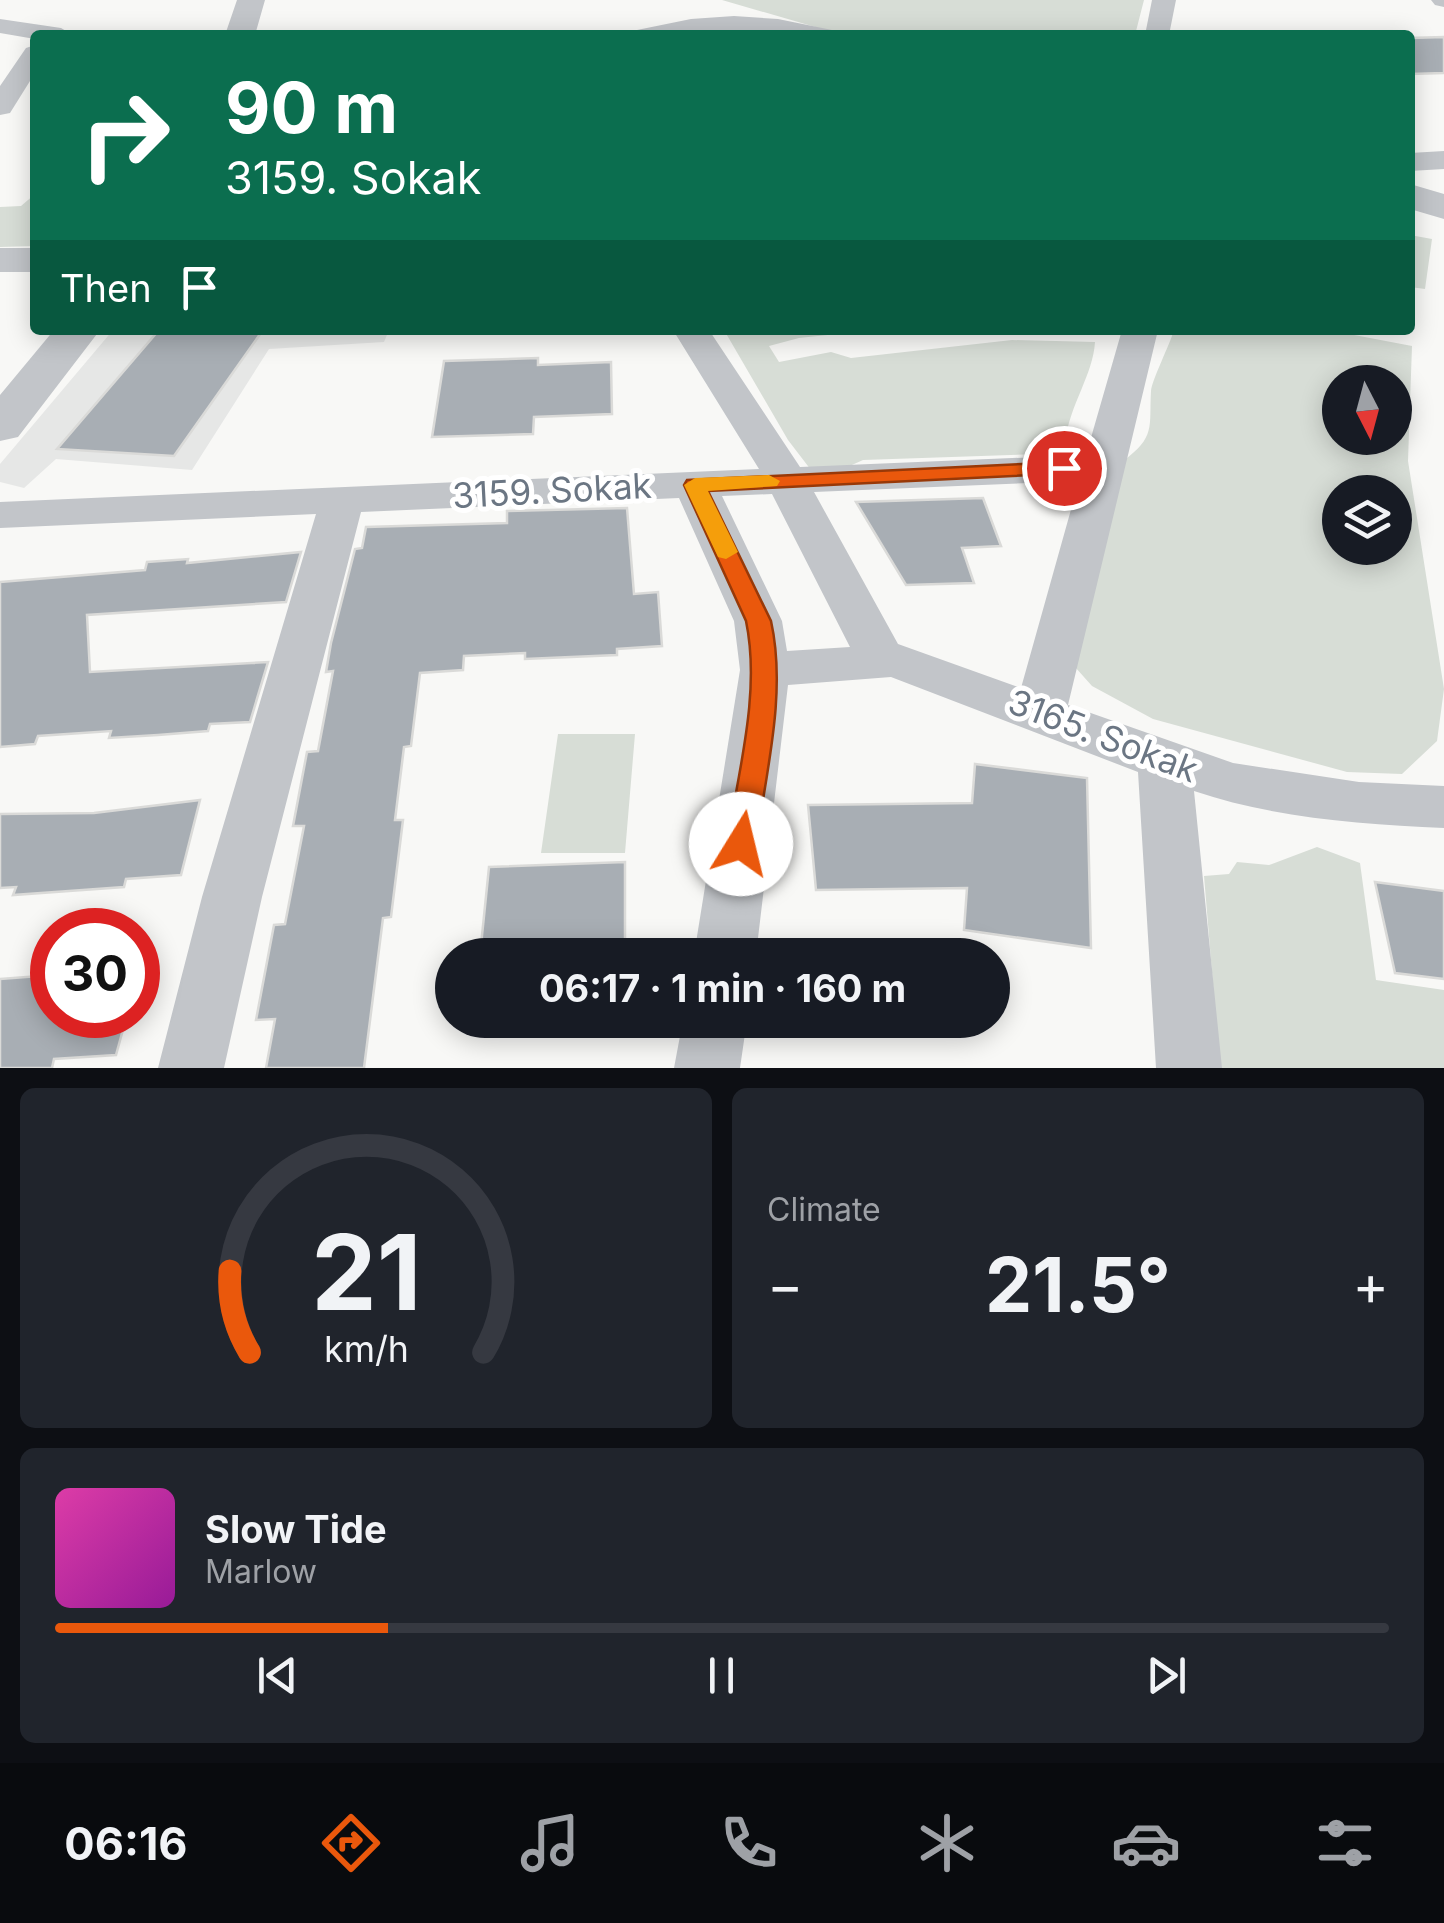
<!DOCTYPE html>
<meta charset="utf-8">
<style>
body{margin:0;font-family:Inter,sans-serif;background:#20242c;color:#f1f3f6;height:100vh;display:flex;flex-direction:column;font-size:38px;white-space:nowrap}
*{box-sizing:border-box;margin:0}
p{font-size:32px;color:#9ea1a6}
.icon{flex:none;width:55px;height:55px;fill:none;stroke:currentColor;stroke-width:2;stroke-linecap:round;stroke-linejoin:round}
.map{position:relative;height:1068px;overflow:hidden}
.panel{display:flex;flex-direction:column;gap:20px;padding:20px;background:#0d0f14;flex:1}
.panel>*{flex:none}
.top-card{position:absolute;left:30px;top:30px;width:1385px;height:305px;border-radius:10px;box-shadow:0 5px 25px #0003;background:#0b6e4f;color:#fff;overflow:hidden}
.needle{width:65px;rotate:174deg}
.fabs{position:absolute;left:1322px;top:365px;display:grid;gap:20px}
.fabs a{display:grid;place-items:center;width:90px;height:90px;border-radius:50%;background:#171b24;box-shadow:0 5px 25px #0003;font-size:50px}
.speed{position:absolute;left:30px;top:908px;display:flex;gap:20px;font-size:50px;font-weight:700;text-align:center}
.speed>*{display:grid;place-content:center;width:130px;height:130px;border-radius:50%;background:#171b24;box-shadow:0 5px 25px #0003;line-height:1}
.speed .limit{border:15px solid #d22;background:#fff;color:#111}
.pin{position:absolute;display:grid;place-items:center;width:85px;height:85px;color:#fff;margin:-42px;border:5px solid #fff;border-radius:50%;box-shadow:0 2px 10px #0007}
.me{position:absolute;width:110px;margin:-55px;rotate:9deg;stroke-linejoin:round;filter:drop-shadow(0 0 8px #0008)}
.turn{display:flex;align-items:center;gap:35px;height:210px;padding:0 30px;font-size:45px}
.turn .icon{width:130px;height:130px;stroke-width:2.5}
.turn b{display:block;font-size:70px;line-height:85px}
.then{display:flex;align-items:center;height:95px;padding:0 30px;background:#0003;gap:20px;font-size:38px}
.big{font-size:75px;font-weight:700;line-height:1.1}
.panel .tile{flex:1;display:flex;flex-direction:column;justify-content:center;gap:15px;min-width:0;padding:0 35px;border-radius:15px;background:#20242c}
.panel .dial{align-items:center;gap:0}
.dial svg{height:260px;overflow:visible;fill:none;stroke:#363941;stroke-width:7;stroke-linecap:round;text-anchor:middle}
.dial text{fill:#f1f3f6;stroke:none}
.song{display:flex;align-items:center;gap:30px}
.cover{width:120px;height:120px;border-radius:15px;background:linear-gradient(135deg,hsl(320 70% 55%),hsl(300 70% 35%))}
.played{height:10px;border-radius:5px;background:linear-gradient(90deg,#ea580c 25%,#363941 25%)}
.keys{display:flex;justify-content:space-around;direction:ltr}
.heat{display:flex;justify-content:space-between;align-items:center;font-size:55px;direction:ltr}
.panel .tiles{flex:1;display:grid;gap:20px;grid-template-columns:1fr 1fr}
.tile:last-child{grid-column:span 2}
.trip{position:absolute;left:435px;top:938px;width:575px;height:100px;border-radius:50px;background:#171b24;box-shadow:0 5px 25px #0003;font-weight:700;line-height:100px;text-align:center}
.dock{display:flex;height:160px;justify-content:space-around;align-items:center;background:#090b0e;color:#9ea1a6}
.dock .icon{width:70px;height:70px}
.dock .selected{color:#ea580c}
.dock b{font-size:45px;color:#f1f3f6}
.map>svg:first-child{display:block}
.built{fill:#e6e7e6}
.green{fill:#d7ddd6;fill-rule:evenodd}
.building{fill:#a8aeb4;stroke:#dadad8;stroke-width:2.5}
.lines{fill:none;stroke-linecap:round;stroke-linejoin:round}
.minor{fill:#c2c5c9;fill-rule:evenodd}
.tertiary{fill:#c2c5c9;fill-rule:evenodd}
.route{fill:#ea580c;stroke:#983908;stroke-width:2.5}
.slow{fill:#f59e0b}
.labels{text-anchor:middle;stroke-width:10;stroke-linejoin:round;paint-order:stroke}
.street-label{font-size:35px;fill:#6b7683;stroke:#fff}
</style>
<div class="map">
<svg width="1444" height="1068" viewBox="0 0 1444 1068">
<rect width="100%" height="100%" fill="#f8f8f6"/>
<!-- built -->
<path class="built" d="M 113,330 L 389,330 L 384,342 L 269,349 L 192,470 L 56,459 L 24,488 L 0,482 L 0,464 Z"/>
<!-- green -->
<path class="green" d="M 722,0 L 1144,0 L 1135,35 L 843,35 Z
M 35,194 L 35,246 L 0,247 L 0,207 L 21,206 Z
M 1410,235 L 1432,239 L 1425,289 L 1410,287 Z
M 724,330 L 875,330 L 799,338 L 769,346 L 779,362 L 831,352 L 851,358 L 1012,340 L 1095,342 C 1093,375 1070,404 1065,442 L 1038,454 L 863,460 L 843,469 L 811,470 L 788,440 Z
M 1174,330 L 1328,330 L 1412,346 L 1408,461 L 1444,689 L 1437,741 L 1402,774 L 1347,772 L 1153,719 L 1092,686 L 1075,667 L 1123,461 C 1156,437 1149,427 1151,391 C 1152,380 1170,344 1174,330 ZM 1340,382 L 1395,382 L 1395,438 L 1340,438 ZM 1340,492 L 1395,492 L 1395,548 L 1340,548 Z
M 558,734 L 635,734 L 625,853 L 541,853 Z
M 1317,847 L 1360,863 L 1376,980 L 1444,990 L 1444,1068 L 1220,1068 L 1204,876 L 1229,874 L 1237,862 L 1269,865 Z"/>
<!-- building -->
<path class="building" d="M 1444,37 L 1444,73 L 1410,74 L 1410,38 Z
M 159,330 L 263,330 L 174,456 L 57,449 Z
M 538,358 L 538,365 L 611,362 L 612,414 L 534,417 L 533,434 L 432,437 L 444,361 Z
M 983,498 L 1001,546 L 962,548 L 974,583 L 906,585 L 856,502 Z
M 627,508 L 634,594 L 658,592 L 662,646 L 617,649 L 617,655 L 525,659 L 525,653 L 464,656 L 463,670 L 420,673 L 411,746 L 404,747 L 395,820 L 403,820 L 391,917 L 383,918 L 364,1068 L 266,1068 L 275,1019 L 256,1020 L 274,925 L 285,924 L 304,826 L 293,826 L 307,752 L 318,751 L 333,671 L 326,672 L 331,643 L 355,549 L 362,548 L 366,527 L 507,523 L 507,511 Z
M 301,552 L 286,602 L 87,615 L 90,672 L 268,662 L 250,722 L 210,724 L 208,731 L 158,735 L 109,738 L 111,731 L 38,736 L 35,744 L 0,747 L 0,582 L 145,570 L 147,562 L 188,559 L 187,563 Z
M 975,764 L 1087,778 L 1091,948 L 964,930 L 967,888 L 816,890 L 808,805 L 972,803 Z
M 200,800 L 181,875 L 126,879 L 124,887 L 69,891 L 13,895 L 16,887 L 0,888 L 0,814 L 94,813 Z
M 625,862 L 625,955 L 480,955 L 489,867 Z
M 1375,882 L 1444,891 L 1444,979 L 1395,973 Z
M 52,975 L 52,1015 L 127,1015 L 116,1055 L 54,1059 L 52,1068 L 0,1068 L 0,979 Z"/>
<g class="lines">
<!-- minor -->
<path class="minor" d="M 1152,0 L 1176,0 L 1169,35 L 1145,35 Z
M 1431,0 L 1444,0 L 1444,7 L 1435,5 Z
M 734,16 L 778,19 L 832,30 L 835,35 L 734,31 L 634,35 L 637,30 L 691,19 Z
M 0,19 L 61,28 L 73,35 L 35,35 L 35,39 L 0,33 Z
M 35,45 L 35,73 L 10,113 L 0,115 L 0,86 L 26,48 Z
M 1444,151 L 1444,169 L 1410,171 L 1410,153 Z
M 673,330 L 709,330 L 800,467 L 1086,455 L 1122,330 L 1158,330 L 1068,705 L 1233,763 L 1359,782 L 1444,786 L 1444,828 C 1360,824 1274,818 1194,791 L 1222,1068 L 1156,1068 L 1138,772 L 891,677 L 788,685 L 756,955 L 694,955 L 740,670 L 734,621 L 679,498 L 361,512 L 262,897 L 224,1068 L 158,1068 L 202,897 L 316,514 L 0,528 L 0,502 L 759,469 ZM 1079,481 L 1021,688 L 898,644 L 814,492 ZM 772,494 L 850,647 L 787,651 L 782,621 L 722,496 Z
M 683,1020 L 747,1020 L 740,1068 L 674,1068 Z"/>
<!-- tertiary -->
<path class="tertiary" d="M 237,0 L 265,0 L 255,35 L 225,35 Z
M 1410,184 L 1444,194 L 1444,219 L 1410,209 Z
M 0,248 L 35,248 L 35,272 L 0,272 Z
M 54,330 L 100,330 L 18,437 L 0,441 L 0,395 Z"/>
</g>
<!-- route -->
<path class="route" d="M 1064,462 L 1075,468 L 1072,473 L 708,491 L 771,621 C 787,693 766,772 756,844 L 752,852 L 741,855 L 731,852 L 727,844 C 738,772 761,693 746,621 L 684,485 L 687,480 Z"/>
<!-- slow -->
<path class="slow" d="M 769,475 L 780,481 L 777,486 L 708,491 L 738,552 L 726,559 L 718,557 L 684,485 L 695,478 Z"/>
<g class="labels">
<!-- street labels -->
<g class="street-label">
<text transform="translate(552 491) rotate(-3)" y="12">3159. Sokak</text>
<text transform="translate(1103 736) rotate(21)" y="12">3165. Sokak</text>
</g>
</g>
</svg>
<div class="fabs">
<a><svg class="needle" viewBox="-14 -14 28 28"><path d="M0-13l5 13h-10z" fill="#e53935"/><path d="M0 13l5-13h-10z" fill="#9ea1a6"/></svg></a>
<a><svg class="icon" aria-label="layers" viewBox="0 0 24 24"><path d="M12 4l9 5-9 5-9-5zM3 14l9 5 9-5"/></svg></a>
</div>
<div class="speed"><div class="limit">30</div></div>
<div class="pin" style="left:1064px;top:468px;background:#d93025"><svg class="icon" aria-label="arrive" viewBox="0 0 24 24"><path d="M6 21V4h12l-3 4 3 4H6"/></svg></div>
<svg class="me" style="left:741px;top:844px" viewBox="-20 -20 40 40"><circle r="19" fill="#fff"/><path d="M0-13L10 11 0 6-10 11z" fill="#ea580c"/></svg>
<div class="trip">06:17 · 1 min · 160 m</div>
<div class="top-card">
<div class="turn"><svg class="icon" aria-label="right" viewBox="0 0 24 24"><path d="M7 20v-9h11M14 6l5 5-5 5"/></svg><div><b>90 m</b>3159. Sokak</div></div>
<div class="then">Then<svg class="icon" aria-label="arrive" viewBox="0 0 24 24"><path d="M6 21V4h12l-3 4 3 4H6"/></svg></div>
</div>
</div>
<section class="panel">
<div class="tiles">
<div class="tile dial"><svg viewBox="0 0 100 80">
<path d="M14 69A42 42 0 1 1 86 69"/>
<path d="M14 69A42 42 0 0 1 8 44" stroke="#ea580c"/>
<text x="50" y="56" font-size="32" font-weight="700">21</text>
<text x="50" y="72" font-size="11">km/h</text>
</svg></div>
<div class="tile"><p>Climate</p>
<div class="heat"><a>−</a><b class="big">21.5°</b><a>+</a></div>
</div>
<div class="tile">
<div class="song"><i class="cover"></i><div><b>Slow Tide</b><p>Marlow</p></div></div>
<div class="played"></div>
<div class="keys"><svg class="icon" aria-label="previous" viewBox="0 0 24 24"><path d="M18 5L8 12l10 7zM5 5v14"/></svg><svg class="icon" aria-label="pause" viewBox="0 0 24 24"><path d="M8 5v14M16 5v14"/></svg><svg class="icon" aria-label="next" viewBox="0 0 24 24"><path d="M6 5l10 7-10 7zM19 5v14"/></svg></div>
</div>
</div>
</section>
<nav class="dock">
<b>06:16</b>
<svg class="icon selected" aria-label="directions" viewBox="0 0 24 24"><path d="M12 3l9 9-9 9-9-9zM9 14v-3h6M13 9l2 2-2 2"/></svg>
<svg class="icon" aria-label="music" viewBox="0 0 24 24"><path d="M9 18V5l10-2v13"/><circle cx="6" cy="18" r="3"/><circle cx="16" cy="16" r="3"/></svg>
<svg class="icon" aria-label="phone" viewBox="0 0 24 24"><path d="M5 4h4l2 5-3 2q2 4 5 5l2-3 5 2v4C11 20 4 13 5 4z"/></svg>
<svg class="icon" aria-label="climate" viewBox="0 0 24 24"><path d="M12 3v18M4 7l16 10M4 17L20 7"/></svg>
<svg class="icon" aria-label="car" viewBox="0 0 24 24"><path d="M5 17H2v-5l4-1 3-4h7l3 4 3 1v5h-3M9 17h6M6 11h13"/><circle cx="7" cy="17" r="2"/><circle cx="17" cy="17" r="2"/></svg>
<svg class="icon" aria-label="filters" viewBox="0 0 24 24"><path d="M4 7h16M4 17h16"/><circle cx="9" cy="7" r="2"/><circle cx="15" cy="17" r="2"/></svg>
</nav>
